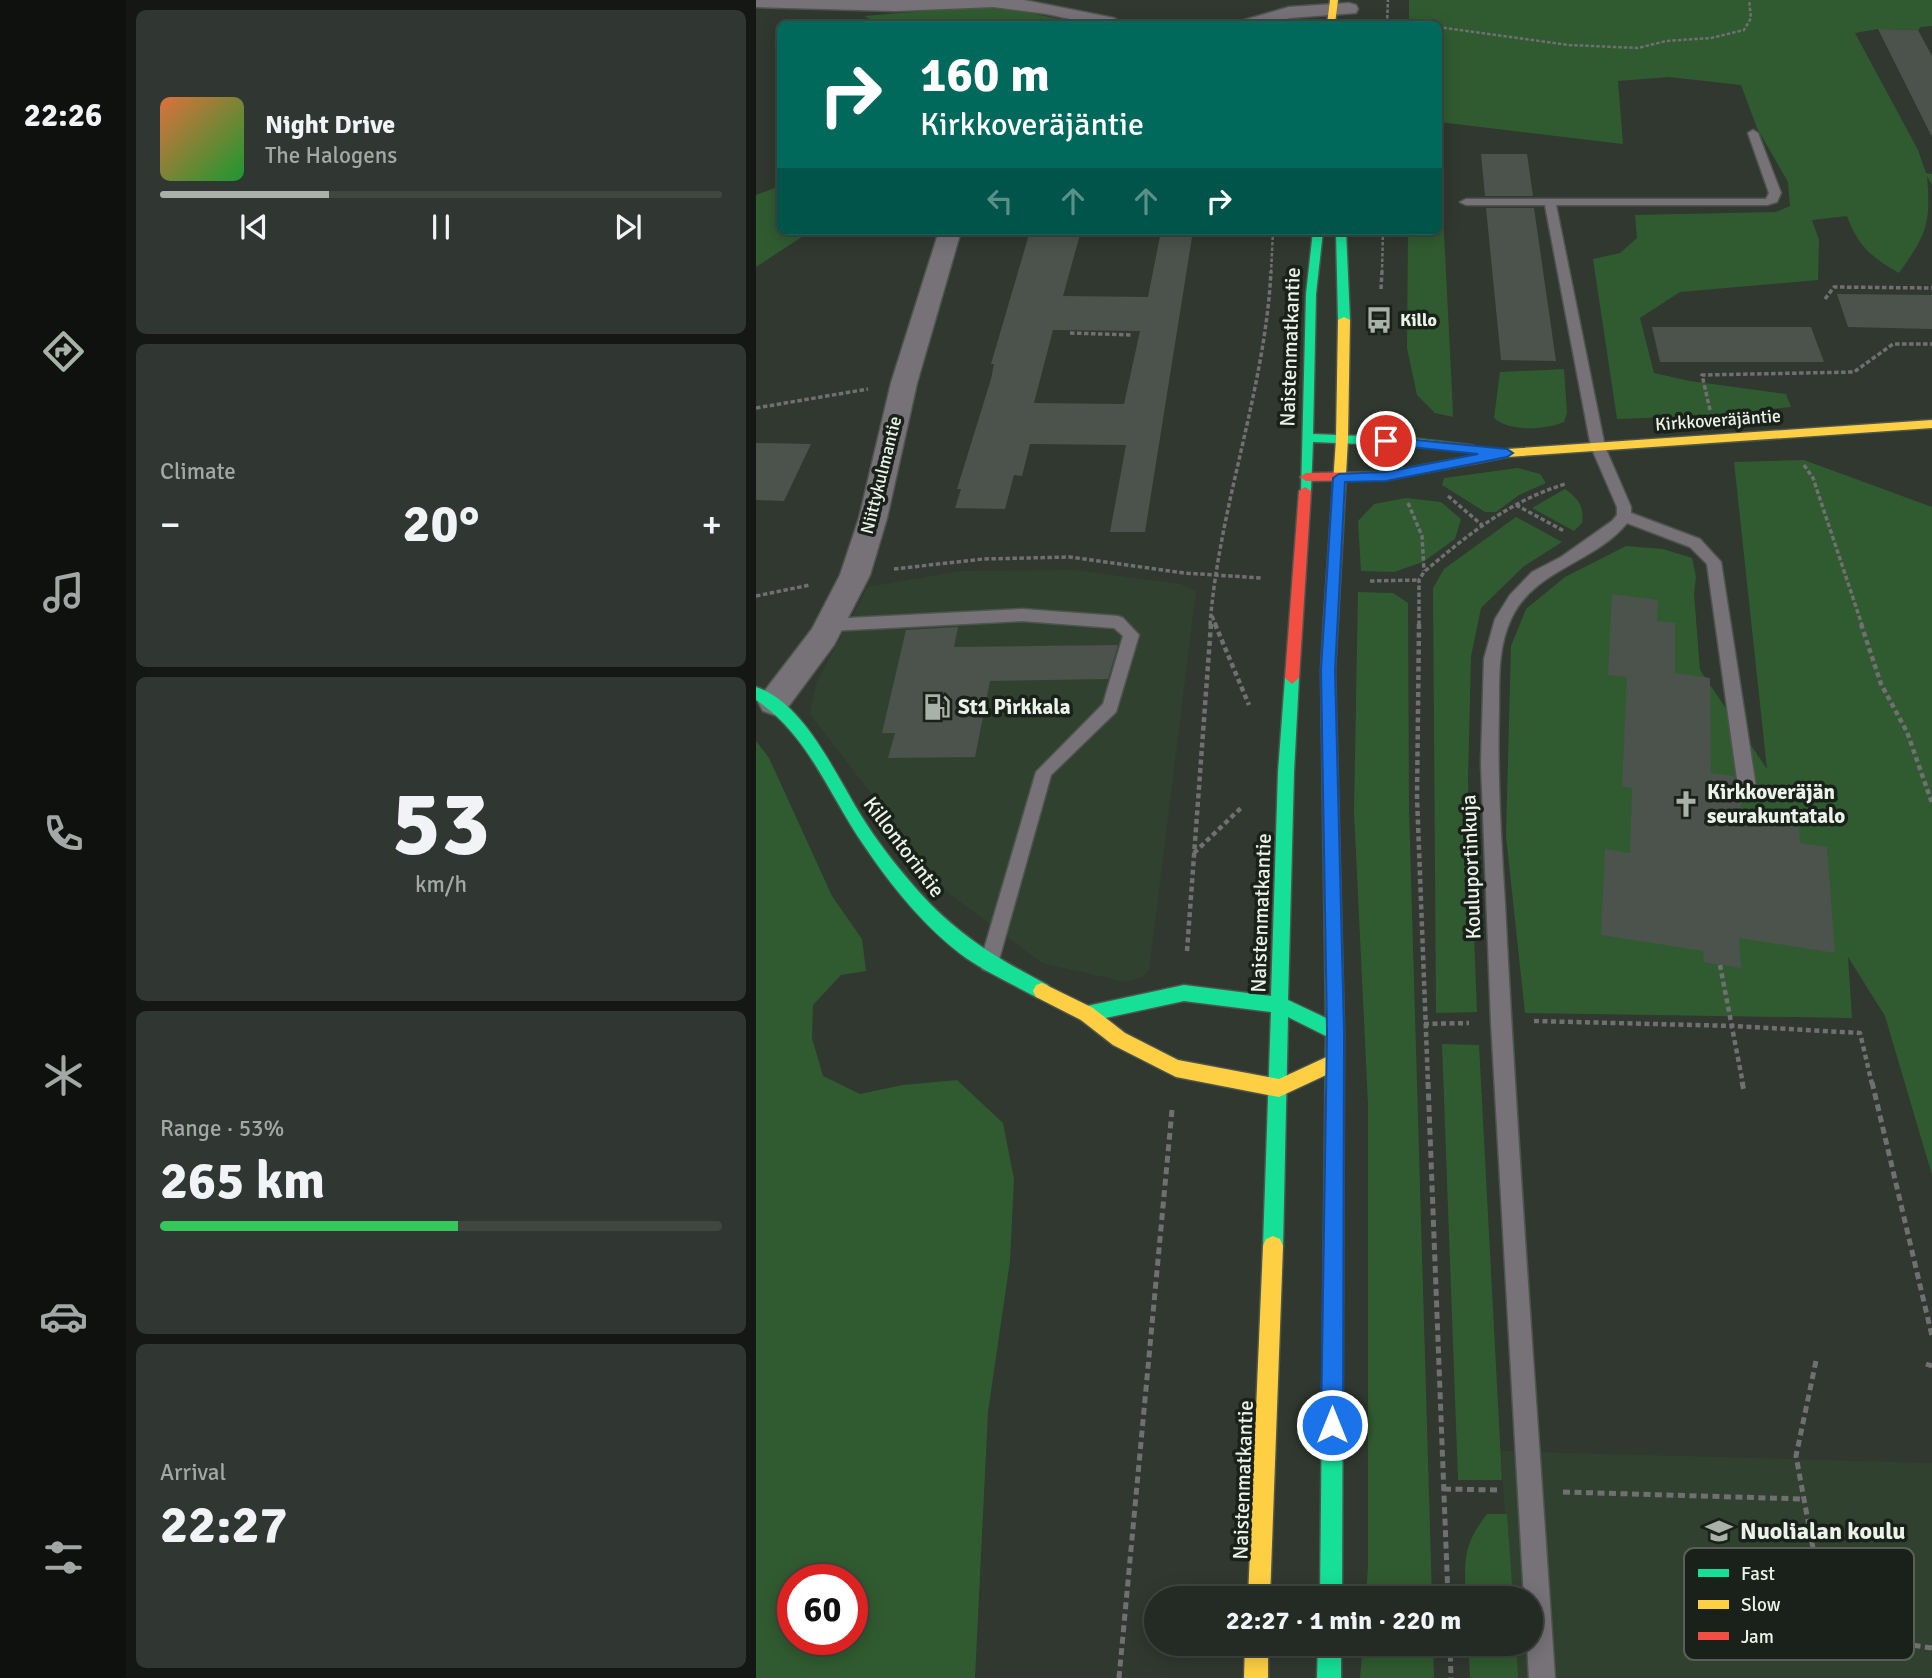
<!DOCTYPE html>
<meta charset="utf-8">
<style>
body{margin:0;font-family:Signika,sans-serif;background:#303631;color:#f1f3f6;height:100vh;display:flex;flex-direction:column;font-size:26px;white-space:nowrap}
*{box-sizing:border-box;margin:0}
p{font-size:23px;color:#a3a7a6}
.icon{flex:none;width:38px;height:38px;fill:none;stroke:currentColor;stroke-width:2;stroke-linecap:round;stroke-linejoin:round}
.map{position:relative;flex:1;overflow:hidden}
.panel{display:flex;flex-direction:column;gap:10px;padding:10px;background:#141714;width:630px}
.panel>*{flex:none}
.top-card{position:absolute;left:21px;top:21px;width:665px;height:214px;border-radius:10px;box-shadow:0 4px 18px #0003,0 0 0 2px #414641;background:#00695c;color:#fff;overflow:hidden}
.speed{position:absolute;left:21px;top:1564px;display:flex;gap:14px;font-size:35px;font-weight:700;text-align:center}
.speed>*{display:grid;place-content:center;width:91px;height:91px;border-radius:50%;background:#242a24;box-shadow:0 4px 18px #0003,0 0 0 2px #414641;line-height:1}
.speed .limit{border:10px solid #d22;background:#fff;color:#111}
.pin{position:absolute;display:grid;place-items:center;width:60px;height:60px;color:#fff;margin:-30px;border:4px solid #fff;border-radius:50%;box-shadow:0 2px 7px #0007}
.me{position:absolute;width:77px;margin:-38px;rotate:0deg;stroke-linejoin:round;filter:drop-shadow(0 0 5px #0008)}
.turn{display:flex;align-items:center;gap:24px;height:147px;padding:0 28px;font-size:32px}
.turn .icon{width:91px;height:91px;stroke-width:2.5}
.turn b{display:block;font-size:49px;line-height:60px}
.lanes{display:flex;align-items:center;height:66px;padding:0 28px;background:#0003;justify-content:center;gap:35px;direction:ltr}
.lanes .off{opacity:.35}
.big{font-size:52px;font-weight:700;line-height:1.1}
.panel .card{flex:1;display:flex;flex-direction:column;justify-content:center;gap:10px;min-width:0;padding:0 24px;border-radius:10px;background:#303631}
.panel .dial{align-items:center;gap:0}
.dial b{font-size:91px;line-height:1}
.song{display:flex;align-items:center;gap:21px}
.cover{width:84px;height:84px;border-radius:10px;background:linear-gradient(135deg,hsl(20 70% 55%),hsl(130 70% 35%))}
.played{height:7px;border-radius:4px;background:linear-gradient(90deg,#a8b2a8 30%,#414641 30%)}
.keys{display:flex;justify-content:space-around;direction:ltr}
.heat{display:flex;justify-content:space-between;align-items:center;font-size:38px;direction:ltr}
.charge{height:10px;border-radius:5px;background:linear-gradient(90deg,#34c759 53%,#414641 0)}
.trip{position:absolute;left:388px;top:1586px;width:399px;height:70px;border-radius:35px;background:#242a24;box-shadow:0 4px 18px #0003,0 0 0 2px #414641;font-weight:700;line-height:70px;text-align:center}
main{display:flex;flex:1;min-height:0}
.dock{display:flex;flex-direction:column;width:126px;justify-content:space-around;align-items:center;background:#0e110e;color:#a3a7a6}
.dock .icon{width:49px;height:49px}
.dock .on{color:#a8b2a8}
.dock b{font-size:32px;color:#f1f3f6}
.map>svg:first-child{display:block}
.built{fill:#30422f}
.green{fill:#305b30;fill-rule:evenodd}
.building{fill:#4c524c;fill-rule:evenodd}
.lines{fill:none;stroke-linecap:round;stroke-linejoin:round}
.lane-casing{stroke:#4e554e;stroke-width:3}
.street-casing{stroke:#4e554e;stroke-width:3}
.fast-casing{stroke:#4e554e;stroke-width:3}
.slow-casing{stroke:#4e554e;stroke-width:3}
.jam-casing{stroke:#4e554e;stroke-width:3}
.path-far3{stroke:#706f71;stroke-width:2.5;stroke-dasharray:3.5 2;stroke-linecap:butt}
.path-far2{stroke:#706f71;stroke-width:3.5;stroke-dasharray:4.5 2.5;stroke-linecap:butt}
.path-far1{stroke:#706f71;stroke-width:4.5;stroke-dasharray:5 3.5;stroke-linecap:butt}
.path{stroke:#706f71;stroke-width:5;stroke-dasharray:7 4.5;stroke-linecap:butt}
.lane{fill:#777278;fill-rule:evenodd}
.street{fill:#777278;fill-rule:evenodd}
.fast{fill:#16e098;fill-rule:evenodd}
.slow{fill:#ffcf43;fill-rule:evenodd}
.jam{fill:#f24e42;fill-rule:evenodd}
.route{fill:#1a73e8;stroke:#114b97;stroke-width:2}
.labels{text-anchor:middle;stroke-width:7;stroke-linejoin:round;paint-order:stroke}
.far-poi-label{font-size:18px;font-weight:bold;fill:#e9f3e9;stroke:#1a211a;text-anchor:start}
.far-street-label{font-size:18px;fill:#e9f3e9;stroke:#1a211a}
.street-label{font-size:21px;fill:#e9f3e9;stroke:#1a211a}
.poi-label{font-size:21px;font-weight:bold;fill:#e9f3e9;stroke:#1a211a;text-anchor:start}
.near-poi-label{font-size:24px;font-weight:bold;fill:#e9f3e9;stroke:#1a211a;text-anchor:start}
.key{fill:#1a211a;stroke:#586058;stroke-width:2}
.key-label{font-size:19px;fill:#e9f3e9}
</style>
<main>
<nav class="dock">
<b>22:26</b>
<svg class="icon on" aria-label="directions" viewBox="0 0 24 24"><path d="M12 3l9 9-9 9-9-9zM9 14v-3h6M13 9l2 2-2 2"/></svg>
<svg class="icon" aria-label="music" viewBox="0 0 24 24"><path d="M9 18V5l10-2v13"/><circle cx="6" cy="18" r="3"/><circle cx="16" cy="16" r="3"/></svg>
<svg class="icon" aria-label="phone" viewBox="0 0 24 24"><path d="M5 4h4l2 5-3 2q2 4 5 5l2-3 5 2v4C11 20 4 13 5 4z"/></svg>
<svg class="icon" aria-label="climate" viewBox="0 0 24 24"><path d="M12 3v18M4 7l16 10M4 17L20 7"/></svg>
<svg class="icon" aria-label="car" viewBox="0 0 24 24"><path d="M5 17H2v-5l4-1 3-4h7l3 4 3 1v5h-3M9 17h6M6 11h13"/><circle cx="7" cy="17" r="2"/><circle cx="17" cy="17" r="2"/></svg>
<svg class="icon" aria-label="filters" viewBox="0 0 24 24"><path d="M4 7h16M4 17h16"/><circle cx="9" cy="7" r="2"/><circle cx="15" cy="17" r="2"/></svg>
</nav>
<section class="panel">
<div class="card">
<div class="song"><i class="cover"></i><div><b>Night Drive</b><p>The Halogens</p></div></div>
<div class="played"></div>
<div class="keys"><svg class="icon" aria-label="previous" viewBox="0 0 24 24"><path d="M18 5L8 12l10 7zM5 5v14"/></svg><svg class="icon" aria-label="pause" viewBox="0 0 24 24"><path d="M8 5v14M16 5v14"/></svg><svg class="icon" aria-label="next" viewBox="0 0 24 24"><path d="M6 5l10 7-10 7zM19 5v14"/></svg></div>
</div>
<div class="card"><p>Climate</p>
<div class="heat"><a>−</a><b class="big">20°</b><a>+</a></div>
</div>
<div class="card dial"><b>53</b><p>km/h</p></div>
<div class="card"><p>Range · 53%</p><b class="big">265 km</b><div class="charge"></div></div>
<div class="card"><p>Arrival</p><b class="big">22:27</b></div>
</section>
<div class="map">
<svg width="1176" height="1678" viewBox="0 0 1176 1678">
<rect width="100%" height="100%" fill="#303830"/>
<!-- built -->
<path class="built" d="M 318,570 L 425,584 L 440,591 L 393,970 L 386,977 L 370,982 L 286,963 L 191,892 L 54,714 L 61,681 L 112,587 L 205,571 Z
M 745,1451 L 1176,1463 L 1176,1678 L 758,1678 L 756,1643 L 775,1643 L 775,1598 L 754,1598 Z"/>
<!-- green -->
<path class="green" d="M 653,0 L 1176,0 L 1176,26 L 1165,27 L 1162,30 L 1122,29 L 1099,33 L 1162,150 L 1170,173 L 1176,174 L 1176,185 L 1171,176 C 1175,224 1171,234 1143,273 C 1115,257 1102,246 1091,216 L 1056,220 L 1063,240 L 1062,280 L 924,292 L 884,318 L 898,373 L 934,381 L 1030,394 L 1035,407 L 947,416 L 861,419 L 837,259 L 864,253 L 881,238 L 879,215 L 1020,212 L 1034,206 L 1032,182 L 1001,128 L 985,85 L 913,77 L 862,81 L 867,144 L 683,122 L 682,24 L 653,24 Z
M 218,7 L 263,11 L 329,24 L 112,24 L 114,19 L 108,16 Z
M 683,133 L 696,392 L 697,417 L 679,413 L 661,395 L 651,348 L 652,231 L 682,231 Z
M 24,186 L 24,231 L 55,231 L 0,267 L 0,195 Z
M 808,369 L 811,413 L 808,422 C 790,430 753,432 738,418 L 744,372 Z
M 1048,460 L 1176,507 L 1176,1175 L 1129,1016 L 1092,957 L 1096,1018 L 769,1013 L 750,836 L 755,646 L 770,609 L 809,577 L 870,546 L 907,549 L 936,558 L 940,577 L 938,594 L 944,670 L 1011,769 L 978,462 Z
M 762,468 L 784,474 L 790,483 L 763,495 L 740,512 L 729,512 L 686,485 L 688,478 Z
M 809,489 C 823,499 828,506 826,523 L 818,531 L 776,508 Z
M 650,498 L 685,502 L 705,519 L 699,539 L 667,562 L 638,572 L 605,571 L 602,521 L 618,504 Z
M 760,517 L 806,542 L 767,567 L 725,608 L 715,656 L 712,781 L 721,1012 L 680,1013 L 677,588 L 688,569 Z
M 602,592 L 637,593 L 652,603 L 653,809 L 676,1598 L 610,1598 L 612,1565 L 612,1104 L 598,812 Z
M 0,741 L 13,758 L 76,896 L 106,939 L 110,971 L 85,975 L 57,1005 L 56,1038 L 67,1076 L 104,1094 L 147,1085 L 201,1080 L 247,1123 L 258,1179 L 254,1261 L 232,1412 L 219,1678 L 0,1678 ZM 37,1580 L 96,1580 L 96,1640 L 37,1640 Z
M 686,1044 L 723,1045 L 746,1480 L 702,1480 Z
M 731,1514 L 751,1514 L 757,1598 L 710,1598 C 708,1560 707,1545 731,1514 Z
M 607,1643 L 677,1643 L 678,1678 L 604,1678 Z
M 712,1643 L 760,1643 L 762,1678 L 714,1678 Z"/>
<!-- building -->
<path class="building" d="M 1122,29 L 1162,30 L 1176,56 L 1176,137 Z
M 725,154 L 771,154 L 777,196 L 729,196 Z
M 730,208 L 778,208 L 800,361 L 745,360 Z
M 274,231 L 325,231 L 307,296 L 392,297 L 405,231 L 437,231 L 389,532 L 354,532 L 370,445 L 274,444 L 266,476 L 258,475 L 249,509 L 199,508 L 205,489 L 201,489 L 235,379 L 238,364 L 235,364 ZM 297,330 L 384,331 L 368,404 L 278,403 Z
M 1081,294 L 1176,295 L 1176,329 L 1092,327 Z
M 896,327 L 1055,327 L 1068,362 L 904,362 Z
M 0,443 L 55,444 L 28,501 L 0,500 Z
M 856,594 L 902,600 L 901,621 L 919,623 L 919,673 L 954,678 L 955,773 L 978,776 L 980,793 L 985,800 L 985,819 L 1043,827 L 1044,843 L 1071,847 L 1079,953 L 983,938 L 985,968 L 948,962 L 947,951 L 845,935 L 849,849 L 874,853 L 876,788 L 866,786 L 871,677 L 852,675 Z
M 202,627 L 198,647 L 362,645 L 352,679 L 234,681 L 219,757 L 132,758 L 139,733 L 126,733 L 150,630 Z"/>
<g class="lines">
<defs>
<path id="lane" d="M 997,130 L 1002,133 L 1025,193 L 1021,202 L 1011,205 L 800,205 L 849,447 L 875,507 L 875,513 L 944,539 L 965,562 L 1001,793 L 998,798 L 992,800 L 986,798 L 983,793 L 951,564 L 934,547 L 871,523 C 839,563 778,569 755,619 C 742,647 743,678 743,709 C 741,774 745,839 749,904 C 762,1162 782,1420 799,1678 L 773,1678 L 771,1643 L 775,1643 L 775,1598 L 768,1598 L 735,1022 L 725,763 L 728,659 L 739,619 L 754,595 L 776,572 L 805,557 L 856,521 L 861,515 L 861,507 L 835,447 L 789,205 L 710,205 L 704,202 L 710,199 L 1010,199 L 1013,193 L 992,133 Z
M 266,609 L 362,616 L 367,618 L 383,635 L 360,712 L 295,775 L 242,963 L 240,969 L 233,972 L 226,969 L 224,963 L 280,772 L 347,704 L 367,636 L 358,628 L 266,621 L 73,631 L 65,625 L 73,619 Z"/>
<path id="street" d="M 0,0 L 268,0 L 358,18 L 367,24 L 337,24 L 291,14 L 237,7 L 139,11 L 0,7 Z
M 593,3 L 600,5 L 602,9 L 600,13 L 534,18 L 513,24 L 486,24 L 488,20 L 533,7 Z
M 183,231 L 205,231 L 161,383 L 131,518 L 114,575 L 78,645 L 29,711 L 18,715 L 7,711 L 2,702 L 7,693 L 56,629 L 84,575 L 103,518 L 135,383 Z"/>
<path id="fast" d="M 557,231 L 567,231 L 560,294 L 557,434 L 654,438 L 714,445 L 718,446 L 718,452 L 654,446 L 557,442 L 555,491 L 553,494 L 545,494 L 550,294 Z
M 580,231 L 590,231 L 594,320 L 588,323 L 582,320 Z
M 575,613 L 582,618 L 579,670 L 588,1031 L 586,1598 L 564,1598 L 570,1036 L 532,1017 L 527,1246 L 524,1253 L 517,1256 L 510,1253 L 507,1246 L 515,1012 L 428,1001 L 331,1022 L 325,1020 L 322,1014 L 325,1008 L 331,1006 L 428,985 L 515,996 L 522,772 L 529,678 L 536,672 L 543,678 L 538,772 L 532,1000 L 570,1018 L 565,670 L 568,618 Z
M 0,687 C 49,703 80,776 106,817 C 121,841 138,863 157,885 C 197,932 238,957 292,985 L 295,991 L 292,997 L 286,999 L 280,997 C 256,984 232,973 210,958 C 169,928 135,886 107,844 C 73,795 52,734 0,700 Z
M 562,1643 L 585,1643 L 585,1678 L 561,1678 Z"/>
<path id="slow" d="M 574,0 L 582,0 L 579,24 L 571,24 Z
M 588,317 L 594,320 L 592,439 L 582,618 L 575,623 L 568,618 L 580,439 L 582,320 Z
M 1176,420 L 1176,428 L 751,457 L 716,464 L 710,460 L 716,456 L 751,449 Z
M 286,983 L 337,1008 L 369,1033 L 422,1060 L 523,1079 L 577,1054 L 583,1057 L 586,1063 L 583,1069 L 523,1097 L 420,1077 L 357,1045 L 325,1020 L 280,997 L 277,991 L 280,985 Z
M 517,1236 L 524,1239 L 527,1246 L 514,1598 L 492,1598 L 507,1246 L 510,1239 Z
M 489,1643 L 512,1643 L 512,1678 L 488,1678 Z"/>
<path id="jam" d="M 716,456 L 722,460 L 720,463 L 630,480 L 550,481 L 544,477 L 550,473 L 630,472 Z
M 549,487 L 555,491 L 543,678 L 536,684 L 529,678 L 543,491 Z"/>
</defs>
<!-- lane casing -->
<use href="#lane" class="lane-casing"/>
<!-- street casing -->
<use href="#street" class="street-casing"/>
<!-- fast casing -->
<use href="#fast" class="fast-casing"/>
<!-- slow casing -->
<use href="#slow" class="slow-casing"/>
<!-- jam casing -->
<use href="#jam" class="jam-casing"/>
<!-- path-far3 -->
<path class="path-far3" d="M 631,21 L 655,24
M 631,24 L 632,0
M 682,27 L 813,45 L 882,48 L 910,41 L 955,38 L 988,30 L 995,18 L 993,0
M 515,273 L 517,231
M 626,273 L 627,231"/>
<!-- path-far2 -->
<path class="path-far2" d="M 625,289 L 626,271
M 1069,299 L 1078,287 L 1176,288
M 314,333 L 377,335
M 0,408 L 112,389
M 954,410 L 946,375 L 1098,372 L 1137,344 L 1176,344
M 1048,465 L 1057,478 L 1106,625
M 692,496 L 726,525
M 652,503 L 666,536 L 668,571
M 760,505 L 808,531
M 138,569 L 227,559 L 314,557 L 428,573 L 505,578
M 614,581 L 663,580
M 0,596 L 54,585
M 456,616 L 460,625
M 454,625 C 463,506 509,391 515,271
M 663,625 L 663,580 L 668,572 C 711,535 754,501 809,484"/>
<!-- path-far1 -->
<path class="path-far1" d="M 459,624 L 493,705
M 663,624 L 661,797 L 672,1084
M 1105,624 L 1125,684 L 1151,732 L 1176,803
M 438,853 L 487,806
M 431,951 L 455,624
M 964,965 L 987,1084
M 778,1021 L 978,1026 L 1104,1033 L 1116,1084
M 668,1024 L 713,1023"/>
<!-- path -->
<path class="path" d="M 672,1082 L 692,1598
M 986,1082 L 988,1091
M 1116,1082 L 1176,1336
M 1060,1361 L 1040,1456 L 1074,1640 L 1136,1642 L 1176,1648
M 1170,1364 L 1176,1366
M 688,1489 L 743,1490
M 807,1492 L 1048,1499
M 694,1643 L 695,1678
M 363,1678 L 416,1110"/>
<!-- lane -->
<use href="#lane" class="lane"/>
<!-- street -->
<use href="#street" class="street"/>
<!-- fast -->
<use href="#fast" class="fast"/>
<!-- slow -->
<use href="#slow" class="slow"/>
<!-- jam -->
<use href="#jam" class="jam"/>
</g>
<!-- route -->
<path class="route" d="M 630,437 L 751,449 L 757,453 L 751,457 L 630,481 L 589,482 L 579,670 L 588,1031 L 587,1425 L 584,1432 L 576,1435 L 569,1432 L 565,1425 L 571,1031 L 565,670 L 577,478 L 583,474 L 630,472 L 722,454 L 626,444 L 624,441 Z"/>
<!-- icons -->
<defs>
<symbol id="bus-bare" viewBox="-9 -9 18 18"><path d="M-5-6H5V4H4V6H2V4H-2V6H-4V4H-5ZM-3.5-4V0h7V-4ZM-3.5 1.2v1.5H-2V1.2ZM2 1.2v1.5H3.5V1.2Z" fill="#a8b2a8" stroke="#1a211a" stroke-width="2.5" paint-order="stroke"/></symbol>
<symbol id="fuel-bare" viewBox="-9 -9 18 18"><path d="M-5.5-6h7V0h2V4h1.3V-2.5L3-4.5l.8-.8L6-3V5H2.5V1h-1V6h-7ZM-4.2-4.7v3.2H.2V-4.7Z" fill="#a8b2a8" stroke="#1a211a" stroke-width="2.5" paint-order="stroke"/></symbol>
<symbol id="church-bare" viewBox="-9 -9 18 18"><path d="M-1.2-6h2.4v3.5h3.3v2.4h-3.3V6h-2.4V-.1h-3.3v-2.4h3.3Z" fill="#a8b2a8" stroke="#1a211a" stroke-width="2.5" paint-order="stroke"/></symbol>
<symbol id="school-bare" viewBox="-9 -9 18 18"><path d="M0-5L7-2L0 1L-7-2ZM-4 1L0 2.5L4 1V4Q0 6-4 4Z" fill="#a8b2a8" stroke="#1a211a" stroke-width="2.5" paint-order="stroke"/></symbol>
</defs>
<g fill-rule="evenodd">
<use href="#bus-bare" x="604" y="301" width="38" height="38"/>
<use href="#fuel-bare" x="162" y="688" width="38" height="38"/>
<use href="#church-bare" x="911" y="785" width="38" height="38"/>
<use href="#school-bare" x="944" y="1512" width="38" height="38"/>
</g>
<g class="labels">
<!-- far-poi labels -->
<g class="far-poi-label">
<text x="644" y="326">Killo</text>
</g>
<!-- far-street labels -->
<g class="far-street-label">
<text transform="translate(962 420) rotate(-4)" y="6">Kirkkoveräjäntie</text>
<text transform="translate(125 475) rotate(-76)" y="6">Niittykulmantie</text>
</g>
<!-- street labels -->
<g class="street-label">
<text transform="translate(534 347) rotate(-88)" y="7">Naistenmatkantie</text>
<text transform="translate(148 847) rotate(53)" y="7">Killontorintie</text>
<text transform="translate(715 867) rotate(-92)" y="7">Kouluportinkuja</text>
<text transform="translate(505 913) rotate(-88)" y="7">Naistenmatkantie</text>
<text transform="translate(487 1480) rotate(-88)" y="7">Naistenmatkantie</text>
</g>
<!-- poi labels -->
<g class="poi-label">
<text x="202" y="714">St1 Pirkkala</text>
<text x="951" y="799">Kirkkoveräjän<tspan x="951" dy="24">seurakuntatalo</tspan></text>
</g>
<!-- near-poi labels -->
<g class="near-poi-label">
<text x="984" y="1539">Nuolialan koulu</text>
</g>
</g>
<!-- legend -->
<rect x="928" y="1548" width="230" height="112" rx="10" class="key"/>
<rect x="942" y="1569" width="31" height="8" fill="#16e098"/>
<rect x="942" y="1600" width="31" height="9" fill="#ffcf43"/>
<rect x="942" y="1632" width="31" height="8" fill="#f24e42"/>
<g class="key-label">
<text x="985" y="1580">Fast</text>
<text x="985" y="1611">Slow</text>
<text x="985" y="1643">Jam</text>
</g>
</svg>
<div class="speed"><div class="limit">60</div></div>
<div class="pin" style="left:630px;top:441px;background:#d93025"><svg class="icon" aria-label="arrive" viewBox="0 0 24 24"><path d="M6 21V4h12l-3 4 3 4H6"/></svg></div>
<svg class="me" style="left:576px;top:1425px" viewBox="-20 -20 40 40"><circle r="17" fill="#1a73e8" stroke="#fff" stroke-width="3"/><path d="M0-11L8 9 0 5-8 9z" fill="#fff"/></svg>
<div class="trip">22:27 · 1 min · 220 m</div>
<div class="top-card">
<div class="turn"><svg class="icon" aria-label="right" viewBox="0 0 24 24"><path d="M7 20v-9h11M14 6l5 5-5 5"/></svg><div><b>160 m</b>Kirkkoveräjäntie</div></div>
<div class="lanes"><svg class="icon off" aria-label="left" viewBox="0 0 24 24"><path d="M17 20v-9H6M10 6l-5 5 5 5"/></svg><svg class="icon off" aria-label="ahead" viewBox="0 0 24 24"><path d="M12 20V5M6 11l6-6 6 6"/></svg><svg class="icon off" aria-label="ahead" viewBox="0 0 24 24"><path d="M12 20V5M6 11l6-6 6 6"/></svg><svg class="icon" aria-label="right" viewBox="0 0 24 24"><path d="M7 20v-9h11M14 6l5 5-5 5"/></svg></div>
</div>
</div>
</main>
